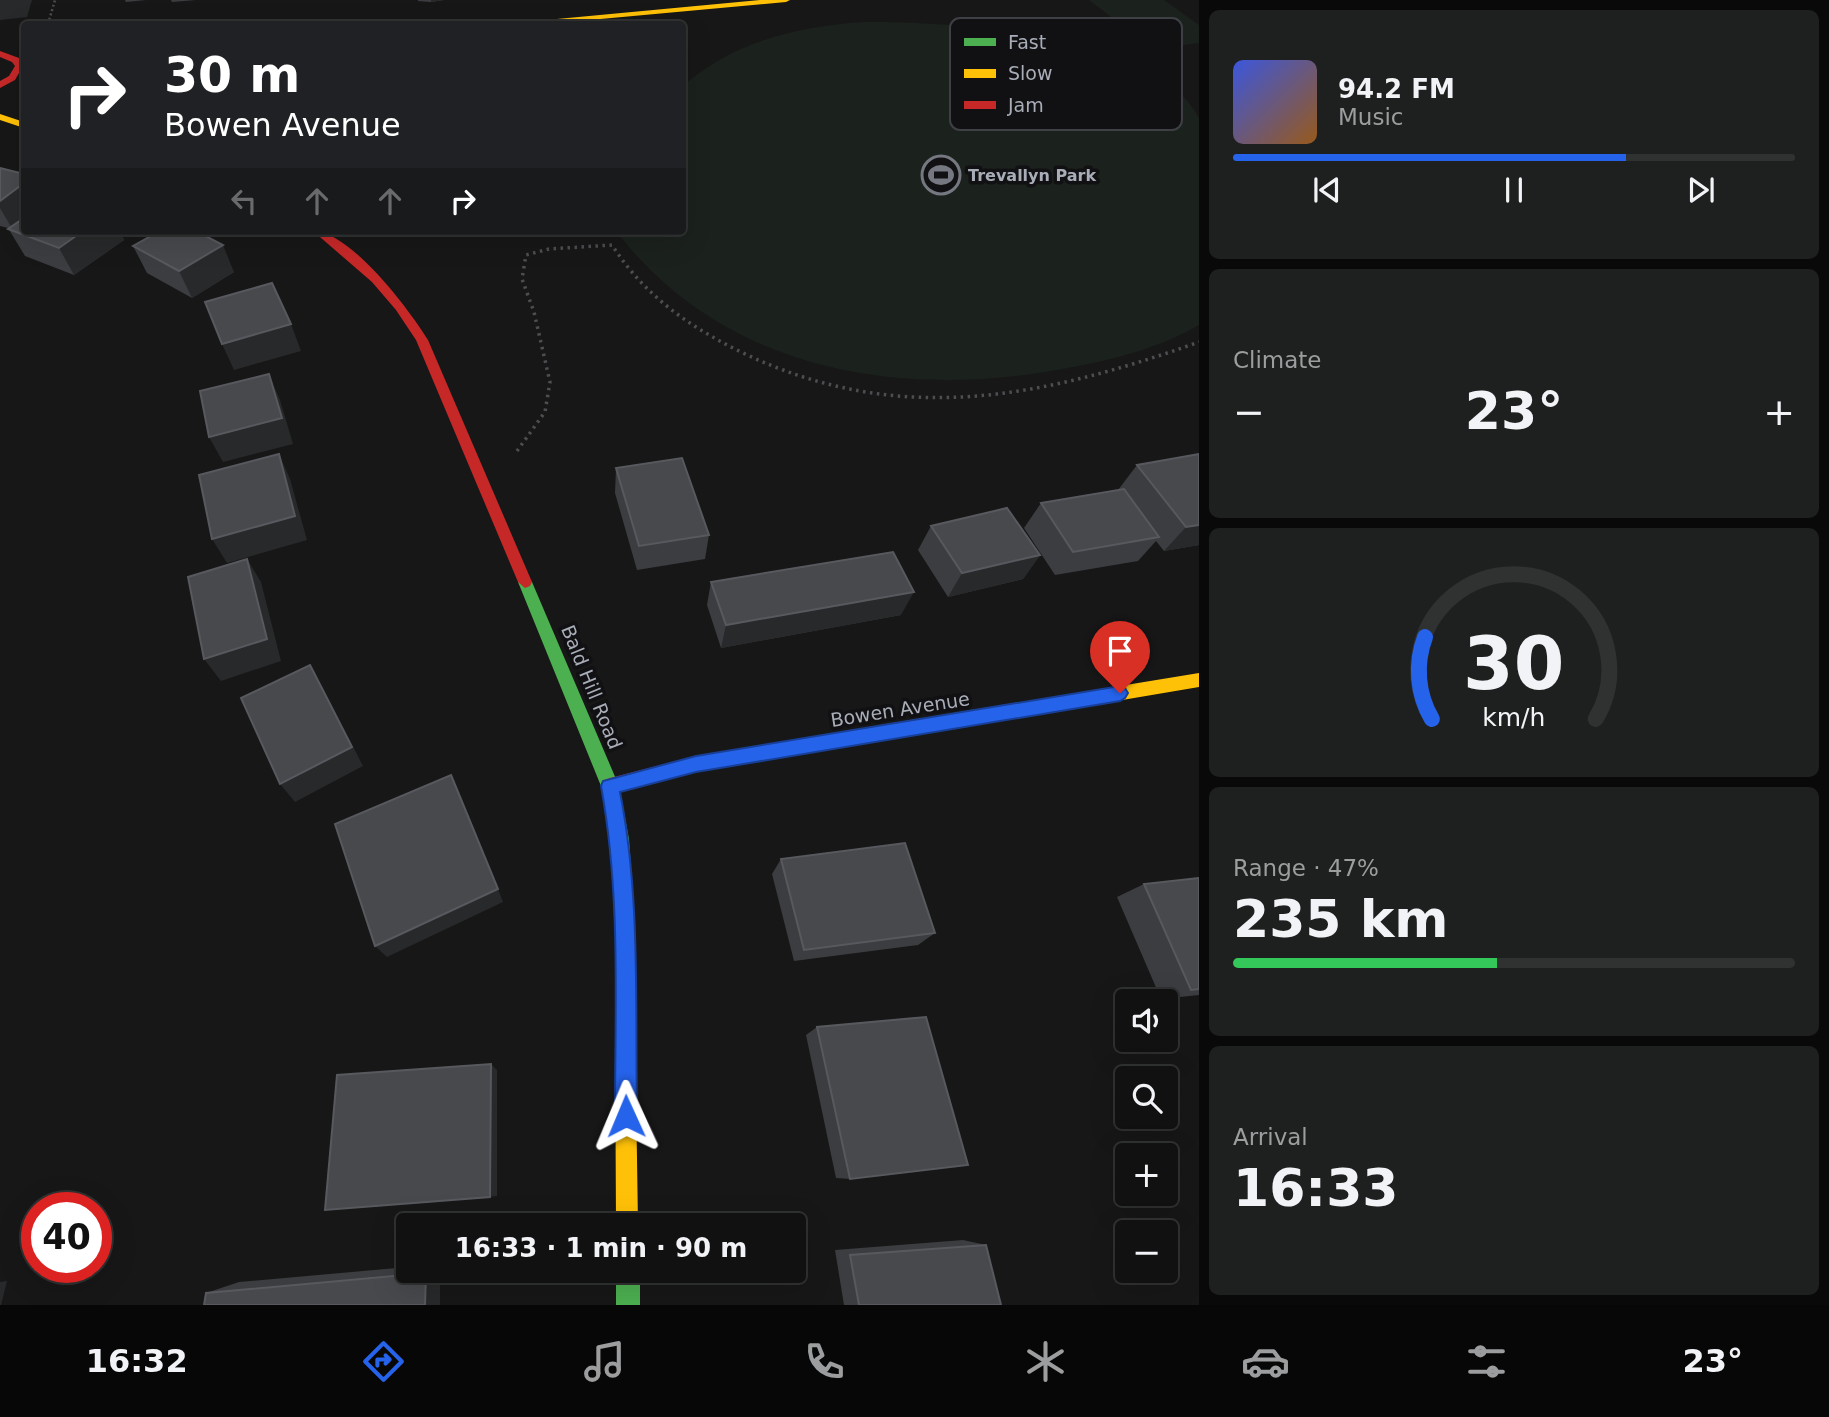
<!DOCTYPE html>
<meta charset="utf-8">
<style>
body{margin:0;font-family:"DejaVu Sans",sans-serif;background:#1e1f1f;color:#f1f3f6;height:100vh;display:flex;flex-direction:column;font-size:26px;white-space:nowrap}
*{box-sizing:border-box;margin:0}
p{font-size:23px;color:#9c9d9f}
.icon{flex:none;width:38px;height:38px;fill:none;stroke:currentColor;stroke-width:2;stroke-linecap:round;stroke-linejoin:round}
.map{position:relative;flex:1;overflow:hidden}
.sheet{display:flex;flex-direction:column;gap:10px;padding:10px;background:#090909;width:630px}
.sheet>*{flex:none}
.banner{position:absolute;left:21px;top:21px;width:665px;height:214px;border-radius:7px;box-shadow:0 7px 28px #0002,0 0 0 2px #303131;background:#202124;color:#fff;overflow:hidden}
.fabs{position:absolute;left:1115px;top:989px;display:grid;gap:14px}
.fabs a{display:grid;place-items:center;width:63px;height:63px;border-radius:7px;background:#111;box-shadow:0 7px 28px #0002,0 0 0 2px #303131;font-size:35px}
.speed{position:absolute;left:21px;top:1192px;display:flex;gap:14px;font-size:35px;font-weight:700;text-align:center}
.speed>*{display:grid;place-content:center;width:91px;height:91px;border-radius:50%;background:#111;box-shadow:0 7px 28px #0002,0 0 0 2px #303131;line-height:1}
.speed .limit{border:10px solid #d22;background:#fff;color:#111}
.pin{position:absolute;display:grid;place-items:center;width:60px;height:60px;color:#fff;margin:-72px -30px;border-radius:50% 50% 50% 0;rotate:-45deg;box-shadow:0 0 7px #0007}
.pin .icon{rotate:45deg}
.me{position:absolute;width:77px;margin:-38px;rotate:359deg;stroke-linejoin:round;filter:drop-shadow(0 0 5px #0008)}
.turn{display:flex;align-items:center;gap:24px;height:147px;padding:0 28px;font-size:32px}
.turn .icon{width:91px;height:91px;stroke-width:2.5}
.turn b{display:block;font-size:49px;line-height:60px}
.lanes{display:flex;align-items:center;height:66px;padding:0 28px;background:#0003;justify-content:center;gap:35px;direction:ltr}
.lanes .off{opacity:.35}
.big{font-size:52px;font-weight:700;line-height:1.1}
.sheet .card{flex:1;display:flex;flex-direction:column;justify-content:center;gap:10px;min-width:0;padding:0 24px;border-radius:10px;background:#1e1f1f}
.sheet .dial{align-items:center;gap:0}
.dial svg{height:182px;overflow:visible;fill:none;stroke:#303131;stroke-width:7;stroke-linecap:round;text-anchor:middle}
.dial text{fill:#f1f3f6;stroke:none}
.song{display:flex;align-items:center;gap:21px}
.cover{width:84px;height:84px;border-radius:10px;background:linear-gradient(135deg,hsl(230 70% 55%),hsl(30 70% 35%))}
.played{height:7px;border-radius:4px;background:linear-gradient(90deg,#2563eb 70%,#303131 70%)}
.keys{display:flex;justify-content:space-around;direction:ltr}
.heat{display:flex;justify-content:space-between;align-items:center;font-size:38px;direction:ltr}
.charge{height:10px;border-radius:5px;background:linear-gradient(90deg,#34c759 47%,#303131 0)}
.trip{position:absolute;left:396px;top:1213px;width:410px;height:70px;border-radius:7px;background:#111;box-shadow:0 7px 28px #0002,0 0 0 2px #303131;font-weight:700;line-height:70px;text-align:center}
.tab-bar{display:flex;height:112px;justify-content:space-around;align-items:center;background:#070707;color:#9c9d9f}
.tab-bar .icon{width:49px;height:49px}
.tab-bar .active{color:#2563eb}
.tab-bar b{font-size:32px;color:#f1f3f6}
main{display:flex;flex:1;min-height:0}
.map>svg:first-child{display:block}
.green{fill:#1b211c}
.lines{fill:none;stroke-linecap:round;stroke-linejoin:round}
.path-far1{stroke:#4d4e52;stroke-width:2.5;stroke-dasharray:2 2.5;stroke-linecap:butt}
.path{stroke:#4d4e52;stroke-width:3.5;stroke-dasharray:2.5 4.5;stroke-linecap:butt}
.fast{fill:#4caf50;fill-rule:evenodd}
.slow{fill:#ffc107;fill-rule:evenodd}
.jam{fill:#c62828;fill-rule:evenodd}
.wall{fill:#3c3d40}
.shaded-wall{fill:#28292a}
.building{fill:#48494d;stroke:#57595e;stroke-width:2}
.route{fill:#2563eb;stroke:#184099;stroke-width:2}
.labels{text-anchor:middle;stroke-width:7;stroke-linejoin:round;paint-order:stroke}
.far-poi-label{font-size:16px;font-weight:bold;fill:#a8adb8;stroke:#111113;text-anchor:start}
.street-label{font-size:19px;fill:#a8adb8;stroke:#111113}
.key{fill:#111113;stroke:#3e4045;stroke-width:2}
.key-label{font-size:19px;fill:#a8adb8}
</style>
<main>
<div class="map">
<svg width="1199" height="1305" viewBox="0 0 1199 1305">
<rect width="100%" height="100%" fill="#171717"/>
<!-- green -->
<path class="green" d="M 1089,0 L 1164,0 L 1199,25 L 1199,43 L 1153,49 Z
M 863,22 C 949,21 1156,33 1199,118 L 1199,325 C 1160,348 1112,360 1068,368 C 902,400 724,372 616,231 L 682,231 L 683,86 C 735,41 796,27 863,22 Z"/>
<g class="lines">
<!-- path-far1 -->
<path class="path-far1" d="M 48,24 L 55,0"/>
<!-- path -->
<path class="path" d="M 517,451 L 545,412 L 550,382 L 534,312 L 522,279 L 526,255 L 549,249 L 612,245 C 644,295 688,326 741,352 C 898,428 1041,398 1199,342"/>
<!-- fast -->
<path class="fast" d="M 525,576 L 532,582 L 619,786 L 629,839 L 633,897 L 635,1027 L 632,1034 L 625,1037 L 618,1034 L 615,1027 L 615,897 L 611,839 L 601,786 L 518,582 Z
M 616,1270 L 640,1270 L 640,1305 L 616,1305 Z"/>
<!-- slow -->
<path class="slow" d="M 760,0 L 790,0 L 786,2 L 546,24 L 521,24 L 525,22 Z
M 0,114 L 24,122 L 24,128 L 0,120 Z
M 1199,673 L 1199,687 L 881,741 L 875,738 L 873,733 L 875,728 L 881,725 Z
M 625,1017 L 632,1020 L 635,1027 L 638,1225 L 616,1225 L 615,1027 L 618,1020 Z"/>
<!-- jam -->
<path class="jam" d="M 0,51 L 19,58 L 23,66 L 15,80 L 0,88 L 0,81 L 9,76 L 15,66 L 12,62 L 0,57 Z
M 313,231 C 350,231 409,309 428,340 L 532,582 L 530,586 L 525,588 L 518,582 L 416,340 L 396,310 L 372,282 Z
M 881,725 L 887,728 L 889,733 L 887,738 L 881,741 L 696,772 L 610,794 L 604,792 L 601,786 L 604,780 L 610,778 L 696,756 Z"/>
</g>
<!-- wall -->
<path class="wall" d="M 125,0 L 146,0 L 126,2 Z
M 171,0 L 196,0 L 172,2 Z
M 418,0 L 444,0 L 431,2 L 418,1 Z
M 0,168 L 24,231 L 120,231 L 124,240 L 74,275 L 25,256 L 8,228 L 0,226 Z
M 133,246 L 234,272 L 192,298 L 147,273 Z
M 1199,454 L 1199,545 L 1164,551 L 1156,541 L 1138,561 L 1055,575 L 1024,528 L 1041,503 L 1118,490 L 1137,465 Z
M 616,468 L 709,535 L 705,559 L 637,570 L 615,493 Z
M 931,526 L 1040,555 L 1023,579 L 948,597 L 918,550 Z
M 711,582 L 901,615 L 721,648 L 707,605 Z
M 781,859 L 935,933 L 918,945 L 794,961 L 772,874 Z
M 1199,878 L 1199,995 L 1161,999 L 1117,897 L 1144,884 Z
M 817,1027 L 850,1179 L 836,1178 L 806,1035 Z
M 963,1240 L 986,1245 L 1001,1305 L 844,1305 L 835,1250 Z
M 408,1267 L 408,1270 L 440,1270 L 440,1305 L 204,1305 L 206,1293 L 239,1282 Z"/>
<!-- shaded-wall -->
<path class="shaded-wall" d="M 0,0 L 32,0 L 27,17 L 0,20 Z
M 431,0 L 444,0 L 431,2 Z
M 24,183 L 24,221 L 13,230 L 0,208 L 0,201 Z
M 83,231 L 120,231 L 124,240 L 74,275 L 59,248 Z
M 223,245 L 234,272 L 192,298 L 179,271 Z
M 291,324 L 301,351 L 234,370 L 222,344 Z
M 269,374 L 280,400 L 293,444 L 223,462 L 209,437 Z
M 279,454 L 290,479 L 307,540 L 227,563 L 212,539 Z
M 1199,525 L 1199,545 L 1164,551 L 1186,527 Z
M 1040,555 L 1023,579 L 948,597 L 962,573 Z
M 247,559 L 261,582 L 281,661 L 221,681 L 204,659 Z
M 914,592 L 901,615 L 721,648 L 726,625 Z
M 310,665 L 322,686 L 363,766 L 295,802 L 280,784 Z
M 498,889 L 503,902 L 387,957 L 375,946 Z
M 491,1064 L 497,1070 L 497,1196 L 490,1197 Z
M 430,1270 L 440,1270 L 440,1305 L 425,1305 L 426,1273 Z
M 7,1281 L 1,1305 L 0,1305 L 0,1282 Z"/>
<!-- building -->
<path class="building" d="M 0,168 L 24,174 L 24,183 L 0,201 Z
M 24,218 L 24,231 L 83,231 L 59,248 L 8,229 Z
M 160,231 L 196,231 L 223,245 L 179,271 L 133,246 Z
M 272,283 L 291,324 L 222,344 L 205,302 Z
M 269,374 L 282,418 L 209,437 L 200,391 Z
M 279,454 L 295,516 L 212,539 L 199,475 Z
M 1199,454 L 1199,525 L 1186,527 L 1137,465 Z
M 682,458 L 709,535 L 639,546 L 616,468 Z
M 1124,489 L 1159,537 L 1073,552 L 1041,503 Z
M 1007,508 L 1040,555 L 962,573 L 931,526 Z
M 893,552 L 914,592 L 726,625 L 711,582 Z
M 247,559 L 267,639 L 204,659 L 188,577 Z
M 310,665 L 352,747 L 280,784 L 241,698 Z
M 451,775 L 498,889 L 375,946 L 335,824 Z
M 905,843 L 935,933 L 804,950 L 781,859 Z
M 1199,878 L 1199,989 L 1191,990 L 1144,884 Z
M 926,1017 L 968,1165 L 850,1179 L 817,1027 Z
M 491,1064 L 490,1197 L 325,1210 L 337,1075 Z
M 986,1245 L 1001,1305 L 859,1305 L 850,1255 Z
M 426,1273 L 425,1305 L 204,1305 L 206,1293 Z"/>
<!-- route -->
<path class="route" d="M 1120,686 L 1125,688 L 1128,693 L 1125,698 L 1120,701 L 696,772 L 620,792 C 641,898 635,1008 637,1116 L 634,1123 L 626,1126 L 619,1123 L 615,1116 C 615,1006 621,895 601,786 L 603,781 L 696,756 Z"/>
<!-- icons -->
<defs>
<symbol id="stadium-ring" viewBox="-11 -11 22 22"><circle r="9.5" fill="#111113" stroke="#757880" stroke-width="1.5"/><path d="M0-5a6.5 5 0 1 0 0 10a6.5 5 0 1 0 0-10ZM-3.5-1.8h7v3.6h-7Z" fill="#757880"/></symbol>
</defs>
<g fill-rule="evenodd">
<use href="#stadium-ring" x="919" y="153" width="44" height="44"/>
</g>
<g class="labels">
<!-- far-poi labels -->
<g class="far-poi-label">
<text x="968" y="181">Trevallyn Park</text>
</g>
<!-- street labels -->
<g class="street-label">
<text transform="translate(592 687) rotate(68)" y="7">Bald Hill Road</text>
<text transform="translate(900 709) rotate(-9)" y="7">Bowen Avenue</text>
</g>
</g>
<!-- legend -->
<rect x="950" y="18" width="232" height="112" rx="10" class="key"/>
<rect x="964" y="38" width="32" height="8" fill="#4caf50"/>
<rect x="964" y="69" width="32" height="9" fill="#ffc107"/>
<rect x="964" y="101" width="32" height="8" fill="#c62828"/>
<g class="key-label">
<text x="1008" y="49">Fast</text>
<text x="1008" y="80">Slow</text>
<text x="1008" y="112">Jam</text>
</g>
</svg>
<div class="fabs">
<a><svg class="icon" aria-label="sound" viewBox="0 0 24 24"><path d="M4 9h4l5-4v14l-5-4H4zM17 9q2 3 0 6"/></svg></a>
<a><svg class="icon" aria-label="search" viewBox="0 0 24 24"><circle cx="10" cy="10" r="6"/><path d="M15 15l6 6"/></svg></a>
<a>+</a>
<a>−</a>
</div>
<div class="speed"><div class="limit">40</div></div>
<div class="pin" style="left:1120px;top:693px;background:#d93025"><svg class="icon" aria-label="arrive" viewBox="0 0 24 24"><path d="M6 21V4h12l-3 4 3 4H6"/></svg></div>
<svg class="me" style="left:626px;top:1116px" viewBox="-20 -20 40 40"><path d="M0-17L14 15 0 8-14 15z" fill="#2563eb" stroke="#fff" stroke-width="4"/></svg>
<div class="trip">16:33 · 1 min · 90 m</div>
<div class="banner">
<div class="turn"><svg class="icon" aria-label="right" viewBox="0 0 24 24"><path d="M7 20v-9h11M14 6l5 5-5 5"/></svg><div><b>30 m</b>Bowen Avenue</div></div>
<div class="lanes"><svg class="icon off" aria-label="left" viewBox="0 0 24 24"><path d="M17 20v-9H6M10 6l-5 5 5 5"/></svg><svg class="icon off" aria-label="ahead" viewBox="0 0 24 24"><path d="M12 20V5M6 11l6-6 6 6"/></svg><svg class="icon off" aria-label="ahead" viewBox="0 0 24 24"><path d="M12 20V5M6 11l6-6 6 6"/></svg><svg class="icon" aria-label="right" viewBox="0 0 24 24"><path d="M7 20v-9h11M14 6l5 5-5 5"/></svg></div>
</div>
</div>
<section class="sheet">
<div class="card">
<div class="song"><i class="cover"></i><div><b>94.2 FM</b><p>Music</p></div></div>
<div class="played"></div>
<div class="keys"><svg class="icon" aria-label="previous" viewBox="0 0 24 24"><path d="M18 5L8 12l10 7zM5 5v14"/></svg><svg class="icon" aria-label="pause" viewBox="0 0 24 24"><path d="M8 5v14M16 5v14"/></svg><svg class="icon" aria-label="next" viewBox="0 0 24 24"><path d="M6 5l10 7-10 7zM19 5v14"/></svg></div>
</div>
<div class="card"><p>Climate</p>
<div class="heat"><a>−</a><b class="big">23°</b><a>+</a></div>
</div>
<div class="card dial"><svg viewBox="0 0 100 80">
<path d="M14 69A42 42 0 1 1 86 69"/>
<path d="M14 69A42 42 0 0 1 11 33" stroke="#2563eb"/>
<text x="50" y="56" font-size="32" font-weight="700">30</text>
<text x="50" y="72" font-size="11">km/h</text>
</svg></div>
<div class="card"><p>Range · 47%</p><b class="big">235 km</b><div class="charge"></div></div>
<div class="card"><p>Arrival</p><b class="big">16:33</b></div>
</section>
</main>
<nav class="tab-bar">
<b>16:32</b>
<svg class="icon active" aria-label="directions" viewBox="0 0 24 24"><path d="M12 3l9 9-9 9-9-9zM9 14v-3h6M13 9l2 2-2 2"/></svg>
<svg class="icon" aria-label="music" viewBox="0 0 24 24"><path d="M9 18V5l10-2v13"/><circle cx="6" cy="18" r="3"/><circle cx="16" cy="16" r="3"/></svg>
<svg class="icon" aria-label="phone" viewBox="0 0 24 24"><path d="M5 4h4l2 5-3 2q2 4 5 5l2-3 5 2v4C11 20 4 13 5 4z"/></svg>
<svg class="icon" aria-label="climate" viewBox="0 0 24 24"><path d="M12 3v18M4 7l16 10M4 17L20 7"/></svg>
<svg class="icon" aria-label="car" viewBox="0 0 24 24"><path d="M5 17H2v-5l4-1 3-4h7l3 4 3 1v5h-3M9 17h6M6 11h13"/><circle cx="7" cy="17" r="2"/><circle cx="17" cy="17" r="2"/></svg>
<svg class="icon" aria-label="filters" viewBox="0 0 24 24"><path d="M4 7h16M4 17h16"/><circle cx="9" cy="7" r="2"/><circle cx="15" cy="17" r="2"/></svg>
<b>23°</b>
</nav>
